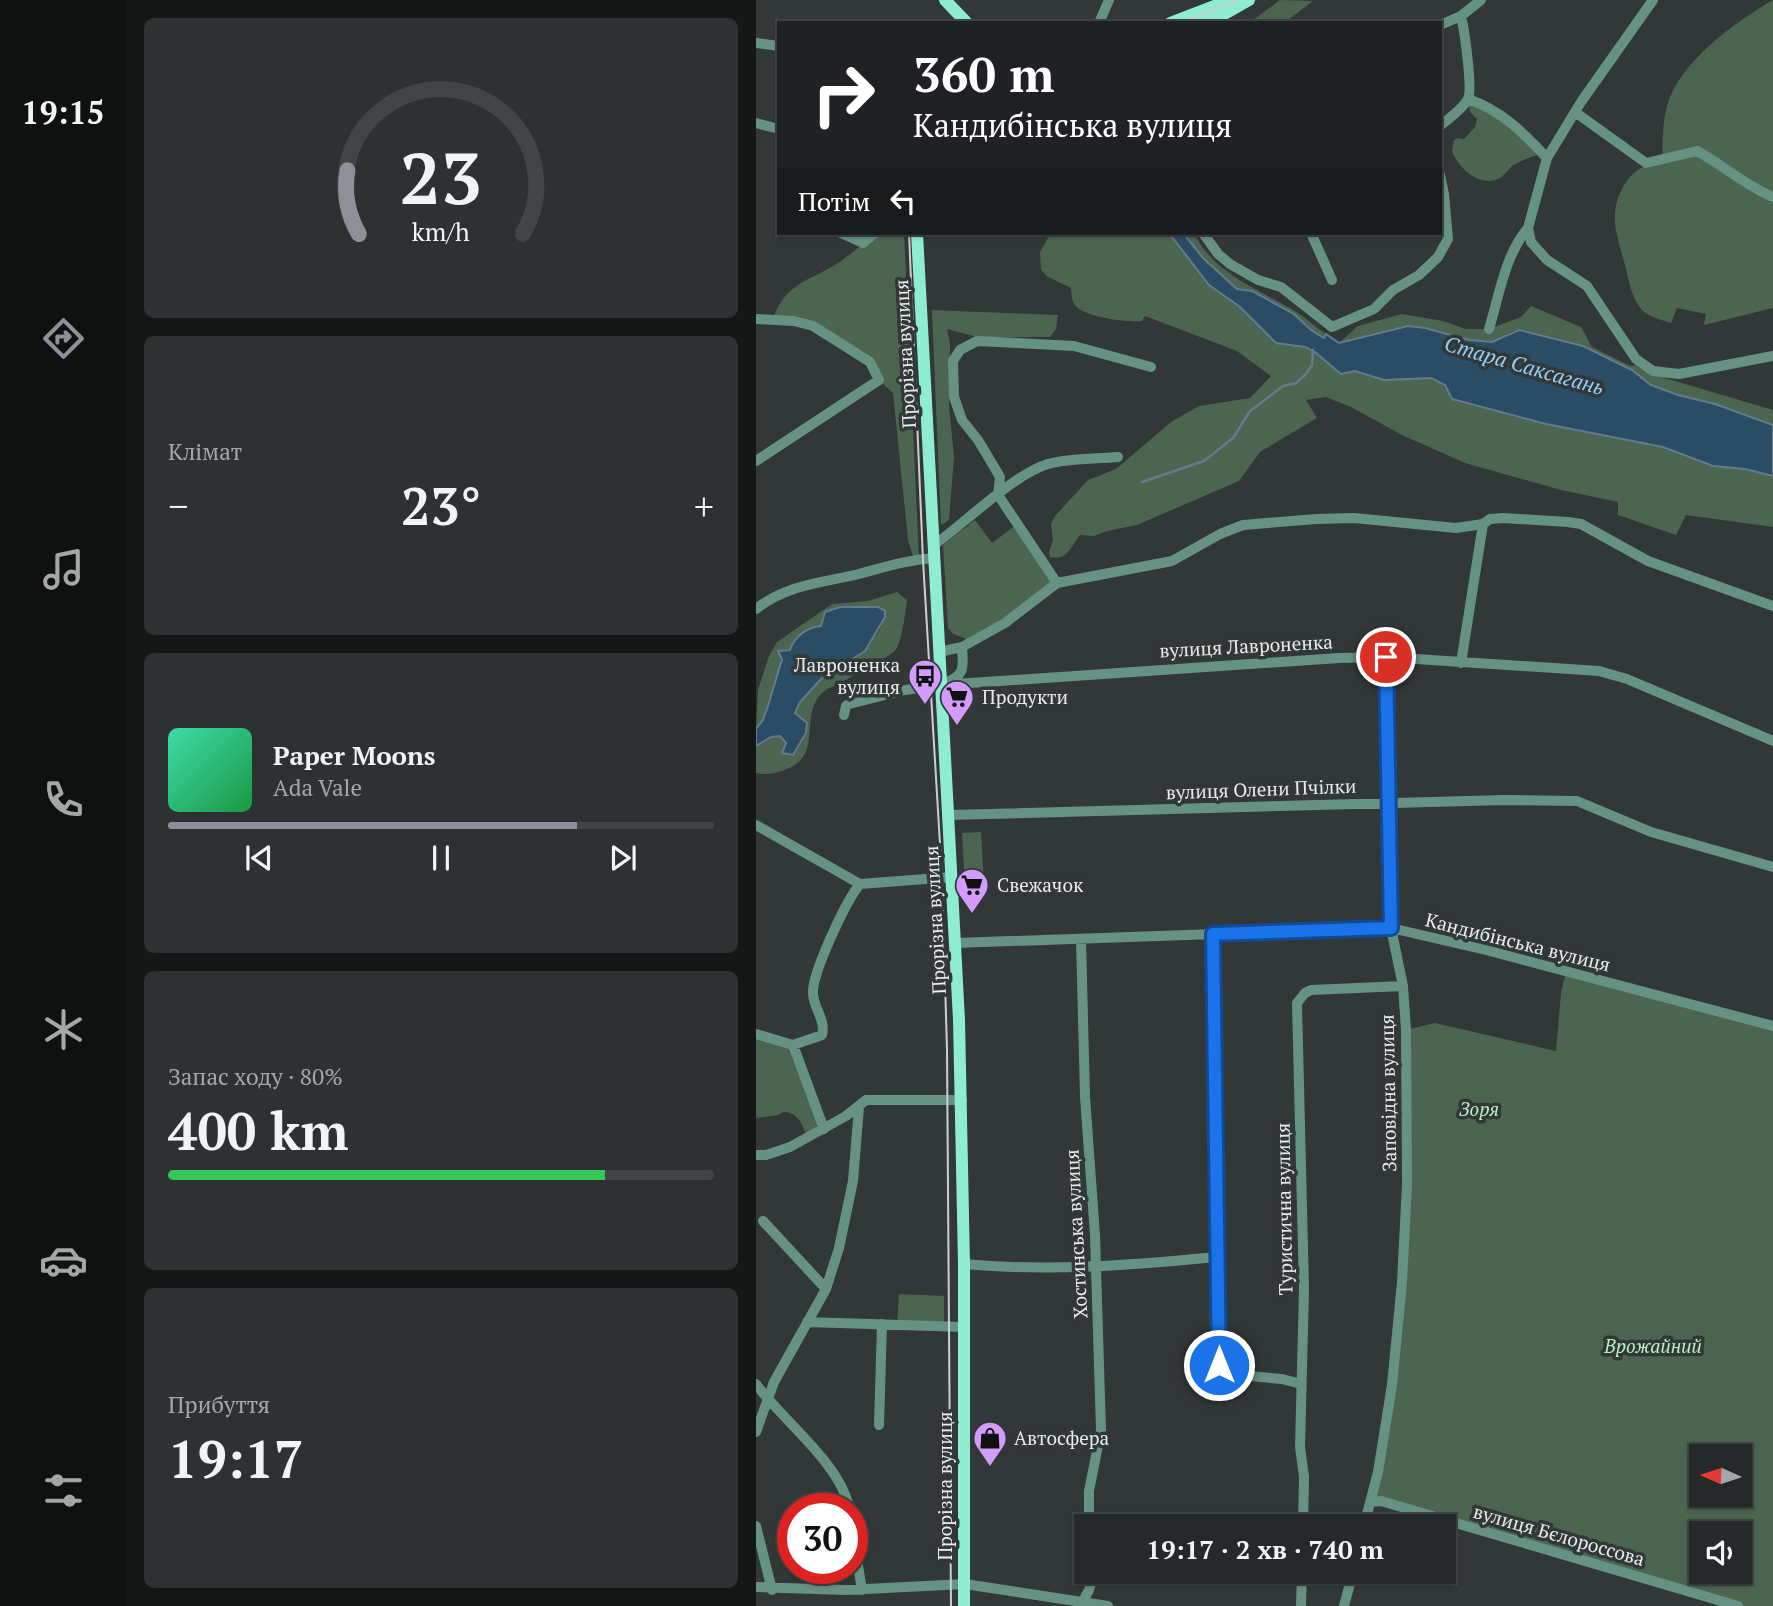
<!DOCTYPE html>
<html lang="uk">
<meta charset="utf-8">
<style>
body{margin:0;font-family:"PT Serif",serif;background:#2e3131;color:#f1f3f6;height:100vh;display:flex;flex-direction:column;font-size:26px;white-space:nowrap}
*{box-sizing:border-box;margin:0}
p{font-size:23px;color:#a4a6a8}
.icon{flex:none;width:38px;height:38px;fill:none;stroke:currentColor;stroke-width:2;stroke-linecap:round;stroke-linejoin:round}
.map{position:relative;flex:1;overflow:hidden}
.details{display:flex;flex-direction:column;gap:18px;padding:18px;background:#151717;width:630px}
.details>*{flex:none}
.banner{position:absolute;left:21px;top:21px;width:665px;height:214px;border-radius:0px;box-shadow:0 2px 5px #0004,0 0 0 2px #424546;background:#202124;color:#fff;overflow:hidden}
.needle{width:46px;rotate:273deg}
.buttons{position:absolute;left:933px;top:1444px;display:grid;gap:14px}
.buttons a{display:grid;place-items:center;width:63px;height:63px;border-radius:0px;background:#262929;box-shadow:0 2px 5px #0004,0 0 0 2px #424546;font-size:35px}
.speed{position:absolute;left:21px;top:1493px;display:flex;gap:14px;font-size:35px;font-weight:700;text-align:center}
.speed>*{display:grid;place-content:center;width:91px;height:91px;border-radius:50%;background:#262929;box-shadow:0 2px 5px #0004,0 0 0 2px #424546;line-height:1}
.speed .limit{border:10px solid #d22;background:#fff;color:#111}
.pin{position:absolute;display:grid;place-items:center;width:60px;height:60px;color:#fff;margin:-30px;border:4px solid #fff;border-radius:50%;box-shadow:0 2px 7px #0007}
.me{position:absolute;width:77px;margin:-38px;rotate:0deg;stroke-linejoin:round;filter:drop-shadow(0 0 5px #0008)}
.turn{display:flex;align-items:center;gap:24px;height:147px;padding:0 21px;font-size:32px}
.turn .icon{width:91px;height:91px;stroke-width:2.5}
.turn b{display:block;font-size:49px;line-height:60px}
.then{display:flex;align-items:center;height:66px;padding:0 21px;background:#0003;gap:14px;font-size:26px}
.big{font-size:52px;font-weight:700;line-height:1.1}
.details .card{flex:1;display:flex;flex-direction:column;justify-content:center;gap:10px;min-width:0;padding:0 24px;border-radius:10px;background:#2e3131}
.details .dial{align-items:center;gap:0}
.dial svg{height:182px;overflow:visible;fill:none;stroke:#424546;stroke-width:7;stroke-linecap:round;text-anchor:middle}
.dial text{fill:#f1f3f6;stroke:none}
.song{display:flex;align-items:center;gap:21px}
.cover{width:84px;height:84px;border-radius:10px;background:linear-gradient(135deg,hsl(160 70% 55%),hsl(140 70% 35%))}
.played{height:7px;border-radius:4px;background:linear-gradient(90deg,#8c9099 75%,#424546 75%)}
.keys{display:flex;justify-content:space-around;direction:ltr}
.heat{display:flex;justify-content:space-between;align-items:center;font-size:38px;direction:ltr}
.charge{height:10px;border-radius:5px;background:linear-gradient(90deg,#34c759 80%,#424546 0)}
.trip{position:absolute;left:318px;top:1514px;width:382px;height:70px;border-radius:0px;background:#262929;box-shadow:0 2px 5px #0004,0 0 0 2px #424546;font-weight:700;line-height:70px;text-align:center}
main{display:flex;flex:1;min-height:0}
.tabs{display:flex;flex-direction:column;width:126px;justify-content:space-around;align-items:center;background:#0f1010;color:#a4a6a8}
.tabs .icon{width:49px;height:49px}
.tabs .active{color:#8c9099}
.tabs b{font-size:32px;color:#f1f3f6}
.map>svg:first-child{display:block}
.green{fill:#4c6551;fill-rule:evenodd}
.water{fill:#2a4c64;stroke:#637c8d;stroke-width:2}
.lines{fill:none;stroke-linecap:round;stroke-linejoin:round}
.stream{stroke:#637c8d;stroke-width:2.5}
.minor{stroke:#669284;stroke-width:10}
.major{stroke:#8eedd1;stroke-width:12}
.tram{stroke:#cbcece;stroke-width:2}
.route-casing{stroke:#114b97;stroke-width:18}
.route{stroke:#1a73e8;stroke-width:12}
.labels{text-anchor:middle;stroke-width:7;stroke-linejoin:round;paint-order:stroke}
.street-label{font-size:19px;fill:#e9ecec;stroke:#323737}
.poi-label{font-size:19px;fill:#e9ecec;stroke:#323737;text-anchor:start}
.park-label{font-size:19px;font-style:italic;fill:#b7f1c2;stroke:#323737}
.water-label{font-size:21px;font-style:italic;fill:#93cffb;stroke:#323737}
</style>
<main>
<nav class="tabs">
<b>19:15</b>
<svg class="icon active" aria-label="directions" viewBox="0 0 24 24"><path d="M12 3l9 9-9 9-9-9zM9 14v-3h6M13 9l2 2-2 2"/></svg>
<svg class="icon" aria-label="music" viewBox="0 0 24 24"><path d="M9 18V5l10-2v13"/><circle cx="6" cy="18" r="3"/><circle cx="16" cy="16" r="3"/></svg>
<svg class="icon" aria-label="phone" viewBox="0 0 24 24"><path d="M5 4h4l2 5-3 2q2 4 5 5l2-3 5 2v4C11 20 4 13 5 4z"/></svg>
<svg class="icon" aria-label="climate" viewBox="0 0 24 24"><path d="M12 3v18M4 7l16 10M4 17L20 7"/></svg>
<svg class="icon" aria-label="car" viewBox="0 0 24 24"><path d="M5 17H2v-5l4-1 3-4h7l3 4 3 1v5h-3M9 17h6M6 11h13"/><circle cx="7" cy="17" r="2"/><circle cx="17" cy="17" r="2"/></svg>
<svg class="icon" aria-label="filters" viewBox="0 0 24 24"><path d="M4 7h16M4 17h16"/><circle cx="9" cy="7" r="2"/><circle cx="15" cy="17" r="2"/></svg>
</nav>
<section class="details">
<div class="card dial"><svg viewBox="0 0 100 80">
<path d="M14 69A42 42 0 1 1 86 69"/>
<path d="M14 69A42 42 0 0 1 9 41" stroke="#8c9099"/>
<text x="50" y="56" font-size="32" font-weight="700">23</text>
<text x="50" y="72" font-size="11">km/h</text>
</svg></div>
<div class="card"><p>Клімат</p>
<div class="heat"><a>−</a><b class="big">23°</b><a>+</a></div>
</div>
<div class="card">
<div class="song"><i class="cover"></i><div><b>Paper Moons</b><p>Ada Vale</p></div></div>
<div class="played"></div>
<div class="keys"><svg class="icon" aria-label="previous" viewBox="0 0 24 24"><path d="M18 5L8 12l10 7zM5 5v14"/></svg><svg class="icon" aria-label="pause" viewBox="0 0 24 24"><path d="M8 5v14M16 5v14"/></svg><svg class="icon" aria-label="next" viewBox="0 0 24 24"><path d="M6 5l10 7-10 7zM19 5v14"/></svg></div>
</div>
<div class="card"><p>Запас ходу · 80%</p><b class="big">400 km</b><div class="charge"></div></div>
<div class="card"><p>Прибуття</p><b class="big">19:17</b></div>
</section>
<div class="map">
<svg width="1017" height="1606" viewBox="0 0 1017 1606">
<rect width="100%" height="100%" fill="#323737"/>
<!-- green -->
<path class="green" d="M 524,0 L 557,1 L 528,23 L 493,23 Z
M 1017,0 L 1017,308 L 948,325 L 950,314 L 921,308 L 915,323 C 907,320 892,317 886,310 C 875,298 873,280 869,265 C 860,232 851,212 870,182 C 879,169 891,163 906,161 C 907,144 906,123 911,106 C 923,62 979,22 1017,0 Z
M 719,101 L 787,153 C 776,157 765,160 756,166 C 752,170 748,175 744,178 C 725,189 702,168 696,151 L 698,140 L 702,138 L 708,139 L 719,127 L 721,119 L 714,112 L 713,105 Z
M 119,233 L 148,233 L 163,559 L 158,559 L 152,540 L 137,393 L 123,380 L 120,373 L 70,333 L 16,320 C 31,280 54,282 85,261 C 97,253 108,242 119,233 Z
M 295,233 L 421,233 L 417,236 L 453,285 L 484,307 L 520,343 L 549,347 L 559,352 L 585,374 L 599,371 L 628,380 L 675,378 L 755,416 L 907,447 L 957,466 L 989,469 L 1017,476 L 1017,527 L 930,515 L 920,535 L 862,515 L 862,502 L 805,490 L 709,463 L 646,435 L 595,407 L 570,397 L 550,400 L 561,418 L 504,452 L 483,481 L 381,525 L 351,531 L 338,536 L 324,535 C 315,546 312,561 294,557 L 293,552 L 297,540 L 295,524 L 299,516 L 332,480 L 360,469 L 415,422 L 443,406 L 494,398 L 515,376 L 481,351 L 389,316 L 386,321 C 372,323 327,317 319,305 C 315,300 316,293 315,288 L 292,277 L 285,270 L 284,252 Z
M 427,233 L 438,233 C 458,274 502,289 539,311 C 550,318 559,327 570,334 L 569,338 L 555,330 L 538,314 L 496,291 L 481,289 L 447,258 Z
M 775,306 L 825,327 L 836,347 L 874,366 L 886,364 L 909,378 L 1017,410 L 1017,425 L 959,404 L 922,395 L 895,385 L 876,370 L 757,331 L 736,342 L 713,340 L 669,328 L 583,343 L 602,326 L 646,314 L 687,321 L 710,329 L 733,329 L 765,317 Z
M 176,310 L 302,315 L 300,329 L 294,337 L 221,337 L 191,329 L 194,344 L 193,405 L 198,457 L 193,520 L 185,525 Z
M 219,520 L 236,543 L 260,525 L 301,583 L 216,641 L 197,634 L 192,628 L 187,545 Z
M 141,592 L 151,600 C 149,615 147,634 141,648 C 137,656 97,675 87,682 C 79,686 69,689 64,695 C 43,720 69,757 26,771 C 17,774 10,775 0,773 L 0,746 L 15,736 L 24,736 L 30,743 L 28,748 L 37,755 L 50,733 L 51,723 L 39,713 C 45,700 55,687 67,678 C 89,659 126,645 129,611 C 111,603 87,606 69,612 L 65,626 C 51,627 38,637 34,650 L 27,650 C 22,670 14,714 0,729 L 2,690 L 13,656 L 21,642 L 76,604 L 112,601 Z
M 225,832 L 228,883 L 209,884 L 206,833 Z
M 810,972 L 1017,1026 L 1017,1606 L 982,1606 L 614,1502 L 646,1282 L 650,1030 L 679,1023 L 800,1051 L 805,993 ZM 945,1456 L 984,1456 L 984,1494 L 945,1494 ZM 945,1533 L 984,1533 L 984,1572 L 945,1572 Z
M 0,1034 L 37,1045 L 68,1129 L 51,1137 C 46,1125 43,1112 27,1112 L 22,1115 L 0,1118 Z
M 143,1294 L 188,1296 L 188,1326 L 141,1325 Z"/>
<!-- water -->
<path class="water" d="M 421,233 L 427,233 L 447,258 L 481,289 L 496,291 L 538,314 L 555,330 L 568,338 L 570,334 L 583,343 L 652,326 L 669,328 L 713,340 L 736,342 L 763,330 L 827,346 L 876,370 L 895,385 L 922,395 L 959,404 L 1017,425 L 1017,476 L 989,469 L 957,466 L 907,447 L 790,424 L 696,399 L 689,385 L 675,378 L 628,380 L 599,371 L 585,374 L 559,352 L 549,347 L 520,343 L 484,307 L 453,285 L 416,237 Z
M 84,607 L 122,607 L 129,611 L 129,617 L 109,651 L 65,679 L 44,702 L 39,713 L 51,723 L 50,733 L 37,755 L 26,753 L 30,743 L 24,736 L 15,737 L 0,746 L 0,729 L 7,720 L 12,706 L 26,659 L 22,651 L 34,650 C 38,637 51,627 65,626 L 69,612 Z"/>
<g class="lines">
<!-- stream -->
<path class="stream" d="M 386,482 L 448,461 L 477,438 L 494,411 L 527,386 L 540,383 L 550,374 L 556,365 L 557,350"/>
<!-- minor -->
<path class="minor" d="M 897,0 L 825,102 L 791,158 L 772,228 L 775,242 L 791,260 L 831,286 L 880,359 L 897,371 L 923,374 L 1017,356
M 343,23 L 353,0
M 684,25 L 705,16 L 725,0
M 0,43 L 23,46
M 712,99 C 745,110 768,133 791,158
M 819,112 L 890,163 L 941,151 C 967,165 990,186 1017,197
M 0,123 L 23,129
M 684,126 C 693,118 707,109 712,99 C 717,89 708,28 705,16
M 85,233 L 107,243 L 119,233
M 447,233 L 462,254 L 474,264 L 502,280 L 525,287 L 576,327 L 618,309 L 637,290 L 663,275 L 682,257 L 692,239 L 688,194 L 684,175
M 555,233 L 576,280
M 0,319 L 38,321 L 57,326 L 114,362 L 123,380 L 0,461
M 733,329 C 743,296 749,255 772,228
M 178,545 C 209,523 258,474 292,464 C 314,458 339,459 362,457
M 301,583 L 242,495 L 244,477 L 222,440 L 206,420 L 198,397 L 197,361 L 204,350 L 221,341 L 318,346 L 395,367
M 0,609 C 32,584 66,583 103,574 C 129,567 151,560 178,558
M 183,652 L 206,647
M 705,663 L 727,524
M 191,682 C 210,675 207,665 206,647 L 249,623 L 301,583 L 416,561 L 464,534 L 487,525 L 560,519 L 598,518 L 700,528 L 727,524 L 734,519 L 747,518 L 812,522 L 825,524 L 892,561 L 1017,606
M 88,715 L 90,706 L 93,704 L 149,690 L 185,685 L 583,658 L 630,657 L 843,671 L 871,679 L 1017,741
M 193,815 L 749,800 L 821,801 L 895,832 L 1017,867
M 0,825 L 104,884 L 196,877
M 457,934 L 463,1365 L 465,1370 L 471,1374 L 526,1379 L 545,1384
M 325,939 L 329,1097 L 339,1235 L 345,1430 L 333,1491 L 333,1526
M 199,943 L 635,928 L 730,950 L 1017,1026
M 0,1034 L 37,1045 L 66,1035 C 70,1019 57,1008 57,993 C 56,973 90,901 104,884
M 37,1045 L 68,1129
M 0,1155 L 10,1155 L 34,1147 L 90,1116 L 110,1100 L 206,1100
M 7,1221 L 70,1289
M 208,1264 C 293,1272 376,1265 461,1257
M 51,1322 L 208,1327
M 0,1384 C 27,1421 85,1464 93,1508
M 123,1425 L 126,1324
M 0,1432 L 18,1382 L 70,1289 L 83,1248 L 97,1181 L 103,1107
M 614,1502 L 625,1501 L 982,1606
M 0,1526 L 16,1590
M 547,1526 L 548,1477 L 544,1447 L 548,1289 L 541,1003 L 549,993 L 555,990 L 647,986
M 608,1526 L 622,1472 L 636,1385 L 646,1282 L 651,1184 L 650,1030 L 647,986 L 635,928 L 630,657
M 96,1529 L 106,1590
M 0,1587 L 90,1590 L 209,1584 L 352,1606
M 327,1601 L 333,1590 L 338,1572
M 545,1606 L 546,1572
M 588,1606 L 597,1572"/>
<!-- major -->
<path class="major" d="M 189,0 L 211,23
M 414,23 L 474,0
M 445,23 L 470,13 L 493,0
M 161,233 L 203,1020 L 208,1264 L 208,1606"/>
<!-- tram -->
<path class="tram" d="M 424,23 L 482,0
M 153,233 L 167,560 L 186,878 L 191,1050 L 195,1606"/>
</g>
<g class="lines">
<defs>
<path id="route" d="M 463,1365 L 457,934 L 635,928 L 630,657"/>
</defs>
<!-- route casing -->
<use href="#route" class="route-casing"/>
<!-- route -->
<use href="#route" class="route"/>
</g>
<!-- icons -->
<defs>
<symbol id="bus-pin" viewBox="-11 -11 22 30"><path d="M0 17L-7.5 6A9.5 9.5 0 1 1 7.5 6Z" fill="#d39cfc" stroke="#323737"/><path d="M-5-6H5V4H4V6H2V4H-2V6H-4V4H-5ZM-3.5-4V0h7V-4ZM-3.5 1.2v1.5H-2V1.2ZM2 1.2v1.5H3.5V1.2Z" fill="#111"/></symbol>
<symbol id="supermarket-pin" viewBox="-11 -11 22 30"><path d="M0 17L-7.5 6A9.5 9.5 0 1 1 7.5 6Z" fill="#d39cfc" stroke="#323737"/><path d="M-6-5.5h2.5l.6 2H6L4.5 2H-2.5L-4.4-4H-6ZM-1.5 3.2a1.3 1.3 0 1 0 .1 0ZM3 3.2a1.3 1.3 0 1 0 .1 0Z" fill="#111"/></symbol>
<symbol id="shop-pin" viewBox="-11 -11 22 30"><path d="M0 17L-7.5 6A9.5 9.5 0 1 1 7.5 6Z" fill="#d39cfc" stroke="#323737"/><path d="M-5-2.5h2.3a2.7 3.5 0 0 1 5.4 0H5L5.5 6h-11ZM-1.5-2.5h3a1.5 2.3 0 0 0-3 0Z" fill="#111"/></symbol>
</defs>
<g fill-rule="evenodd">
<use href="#bus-pin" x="150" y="657" width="38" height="52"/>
<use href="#supermarket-pin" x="182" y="678" width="38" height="52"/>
<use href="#supermarket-pin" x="197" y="866" width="38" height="52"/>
<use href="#shop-pin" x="215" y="1419" width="38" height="52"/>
</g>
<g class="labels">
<!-- street labels -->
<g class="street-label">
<text transform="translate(149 354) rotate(-93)" y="7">Прорізна вулиця</text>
<text transform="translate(490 646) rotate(-3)" y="7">вулиця Лавроненка</text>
<text transform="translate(505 789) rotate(-2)" y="7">вулиця Олени Пчілки</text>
<text transform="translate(179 920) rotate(-93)" y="7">Прорізна вулиця</text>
<text transform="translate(762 942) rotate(14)" y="7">Кандибінська вулиця</text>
<text transform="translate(632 1093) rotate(-91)" y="7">Заповідна вулиця</text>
<text transform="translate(528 1209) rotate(-91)" y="7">Туристична вулиця</text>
<text transform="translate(320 1234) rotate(-93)" y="7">Хостинська вулиця</text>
<text transform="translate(189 1486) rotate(-90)" y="7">Прорізна вулиця</text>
<text transform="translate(803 1535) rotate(16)" y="7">вулиця Бєлороссова</text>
</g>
<!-- poi labels -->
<g class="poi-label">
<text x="144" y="672" text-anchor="end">Лавроненка<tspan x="144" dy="22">вулиця</tspan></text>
<text x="226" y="704">Продукти</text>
<text x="241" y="892">Свежачок</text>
<text x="258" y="1445">Автосфера</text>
</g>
<!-- park labels -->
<g class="park-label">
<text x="723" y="1116">Зоря</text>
<text x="897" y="1353">Врожайний</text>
</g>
<!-- water labels -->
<g class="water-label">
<text transform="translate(768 366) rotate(16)" y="7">Стара Саксагань</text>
</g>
</g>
</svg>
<div class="buttons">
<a><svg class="needle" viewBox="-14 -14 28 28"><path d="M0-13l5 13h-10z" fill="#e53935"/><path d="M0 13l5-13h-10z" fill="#a4a6a8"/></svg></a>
<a><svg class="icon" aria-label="sound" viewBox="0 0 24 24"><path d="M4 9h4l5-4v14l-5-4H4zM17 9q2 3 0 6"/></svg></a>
</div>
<div class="speed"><div class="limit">30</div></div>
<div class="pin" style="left:630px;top:657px;background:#d93025"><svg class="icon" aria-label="arrive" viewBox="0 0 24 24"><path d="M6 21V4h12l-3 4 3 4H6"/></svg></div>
<svg class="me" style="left:463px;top:1365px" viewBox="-20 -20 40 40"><circle r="17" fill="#1a73e8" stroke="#fff" stroke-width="3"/><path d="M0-11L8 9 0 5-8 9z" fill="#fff"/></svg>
<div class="trip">19:17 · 2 хв · 740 m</div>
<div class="banner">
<div class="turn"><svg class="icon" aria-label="right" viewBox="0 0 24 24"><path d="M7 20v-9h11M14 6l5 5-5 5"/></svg><div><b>360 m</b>Кандибінська вулиця</div></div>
<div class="then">Потім<svg class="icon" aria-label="left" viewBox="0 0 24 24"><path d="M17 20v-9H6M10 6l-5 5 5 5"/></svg></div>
</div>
</div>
</main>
